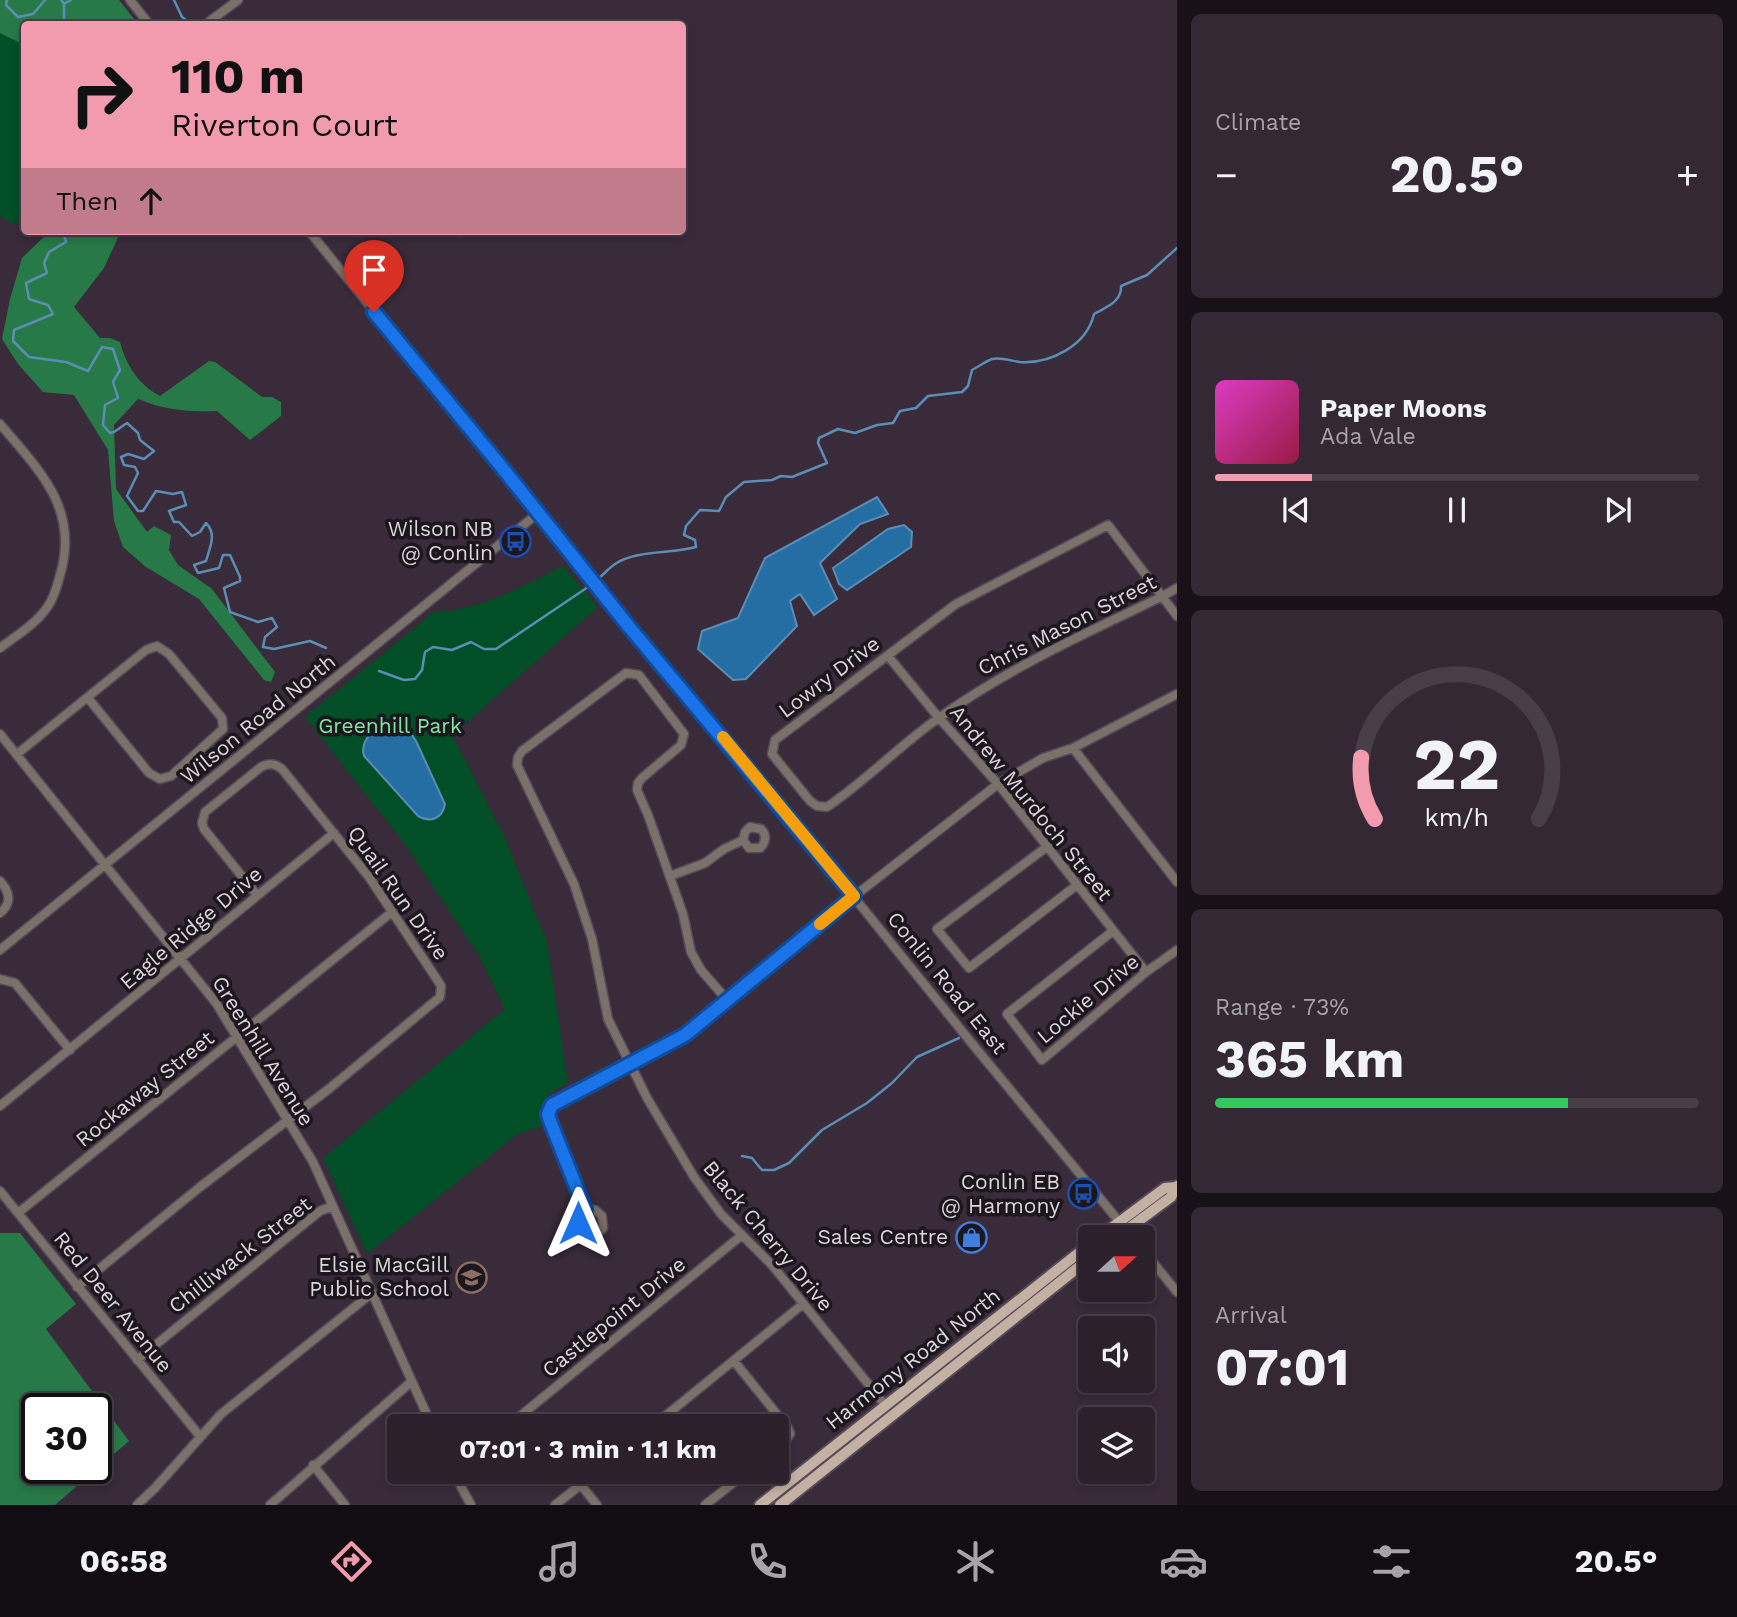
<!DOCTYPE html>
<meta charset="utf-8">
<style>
body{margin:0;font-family:"Work Sans",sans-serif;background:#332834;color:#f1f3f6;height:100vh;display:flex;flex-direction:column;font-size:26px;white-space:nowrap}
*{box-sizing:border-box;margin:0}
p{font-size:23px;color:#a6a3a9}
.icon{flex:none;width:38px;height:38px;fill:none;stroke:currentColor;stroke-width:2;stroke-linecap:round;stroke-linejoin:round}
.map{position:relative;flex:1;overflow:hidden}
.sheet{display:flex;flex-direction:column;gap:14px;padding:14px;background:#181218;width:560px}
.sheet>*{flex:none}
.banner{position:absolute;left:21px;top:21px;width:665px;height:214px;border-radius:7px;box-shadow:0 4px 10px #0003,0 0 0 2px #473e48;background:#f29aae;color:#111;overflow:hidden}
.needle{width:46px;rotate:69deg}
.buttons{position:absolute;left:1078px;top:1225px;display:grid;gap:14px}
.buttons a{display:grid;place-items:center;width:77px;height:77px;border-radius:7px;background:#2b202c;box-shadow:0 4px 10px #0003,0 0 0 2px #473e48;font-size:35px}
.speed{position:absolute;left:21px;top:1393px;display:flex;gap:14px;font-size:35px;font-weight:700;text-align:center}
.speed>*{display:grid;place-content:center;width:91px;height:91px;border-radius:50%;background:#2b202c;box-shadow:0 4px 10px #0003,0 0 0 2px #473e48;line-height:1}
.speed .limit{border:4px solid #111;border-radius:10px;background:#fff;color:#111}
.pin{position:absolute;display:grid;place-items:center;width:60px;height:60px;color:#fff;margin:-72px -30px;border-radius:50% 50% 50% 0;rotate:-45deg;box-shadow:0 0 7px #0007}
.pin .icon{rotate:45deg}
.me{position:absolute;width:77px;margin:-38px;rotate:0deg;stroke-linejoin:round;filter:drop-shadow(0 0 5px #0008)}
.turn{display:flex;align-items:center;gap:24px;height:147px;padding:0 35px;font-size:32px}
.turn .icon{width:91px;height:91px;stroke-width:2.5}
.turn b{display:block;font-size:49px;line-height:60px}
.then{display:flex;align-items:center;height:66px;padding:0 35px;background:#0003;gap:14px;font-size:26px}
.big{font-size:52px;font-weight:700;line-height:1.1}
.sheet .card{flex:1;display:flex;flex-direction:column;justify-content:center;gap:10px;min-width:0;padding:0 24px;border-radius:10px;background:#332834}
.sheet .dial{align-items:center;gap:0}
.dial svg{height:182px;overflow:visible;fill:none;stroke:#473e48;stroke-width:7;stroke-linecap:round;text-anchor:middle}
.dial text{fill:#f1f3f6;stroke:none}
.song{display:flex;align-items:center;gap:21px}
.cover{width:84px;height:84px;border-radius:10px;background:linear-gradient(135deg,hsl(310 70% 55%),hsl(340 70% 35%))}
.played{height:7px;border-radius:4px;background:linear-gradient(90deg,#f29aae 20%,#473e48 20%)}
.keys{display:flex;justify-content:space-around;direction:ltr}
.heat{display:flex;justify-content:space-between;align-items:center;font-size:38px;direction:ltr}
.charge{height:10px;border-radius:5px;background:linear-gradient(90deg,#34c759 73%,#473e48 0)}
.trip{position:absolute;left:387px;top:1414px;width:402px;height:70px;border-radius:7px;background:#2b202c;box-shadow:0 4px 10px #0003,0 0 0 2px #473e48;font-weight:700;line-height:70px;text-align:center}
.tabs{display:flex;height:112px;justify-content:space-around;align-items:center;background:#110d12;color:#a6a3a9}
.tabs .icon{width:49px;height:49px}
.tabs .active{color:#f29aae}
.tabs b{font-size:32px;color:#f1f3f6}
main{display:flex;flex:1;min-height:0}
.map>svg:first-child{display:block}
.green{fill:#014e27}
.forest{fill:#277947;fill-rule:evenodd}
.water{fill:#246ea4;stroke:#5c8db5;stroke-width:2}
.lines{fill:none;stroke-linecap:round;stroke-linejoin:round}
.stream{stroke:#5c8db5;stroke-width:2.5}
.minor-casing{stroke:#574958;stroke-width:11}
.major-casing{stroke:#574958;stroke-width:14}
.minor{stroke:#7a716a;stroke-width:8}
.major{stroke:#c3b1a3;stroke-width:10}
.route-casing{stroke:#114b97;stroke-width:18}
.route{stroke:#1a73e8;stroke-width:12}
.slow{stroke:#f59e0b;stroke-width:12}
.labels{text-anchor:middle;stroke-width:7;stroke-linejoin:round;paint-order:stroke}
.poi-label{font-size:21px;fill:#ddd4de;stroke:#1c161d;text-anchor:end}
.street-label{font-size:21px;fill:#ddd4de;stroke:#1c161d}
.park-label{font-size:21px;fill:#7ee8a1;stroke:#1c161d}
</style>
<main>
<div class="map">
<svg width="1177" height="1505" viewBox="0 0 1177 1505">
<rect width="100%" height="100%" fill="#392b3a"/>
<!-- green -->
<path class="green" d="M 0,33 L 24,45 L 24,217 L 14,225 L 0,216 Z
M 563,566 L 598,607 L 452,735 L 504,836 L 547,942 L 568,1083 C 545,1095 540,1099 543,1126 L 518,1134 L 367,1254 L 323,1158 L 505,1009 L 478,954 L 404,843 L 305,717 L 434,612 C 481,610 523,586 563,566 Z"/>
<!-- forest -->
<path class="forest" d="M 0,0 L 119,0 L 138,24 L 24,24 L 24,45 L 0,33 Z
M 121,231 L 104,268 L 74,307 L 100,338 L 110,338 L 120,342 C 126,365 139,385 160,396 L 209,361 L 215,362 L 262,397 L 272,397 L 281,402 L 281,416 L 250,440 L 217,411 C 186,412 166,410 138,399 L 114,425 L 116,489 L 147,532 L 154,526 L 171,535 L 169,550 L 178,565 L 212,589 L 275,672 L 271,682 L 264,680 L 199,599 L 146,567 L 123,547 L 114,521 L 108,450 L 74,395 L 43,392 L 18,364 L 2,339 L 10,299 L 22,258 L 49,232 Z
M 0,1233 L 20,1233 L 76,1304 L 46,1329 L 129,1441 L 55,1505 L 0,1505 ZM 37,1409 L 96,1409 L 96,1468 L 37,1468 Z"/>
<!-- water -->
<path class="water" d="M 877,497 L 888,514 L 860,524 L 820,563 L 837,599 L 814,615 L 800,594 L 790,601 L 797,626 L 746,679 L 733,680 L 698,649 L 702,631 L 738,618 L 765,558 Z
M 904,525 L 912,532 L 911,547 L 847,590 L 839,584 L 833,568 L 888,529 Z
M 395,723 L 408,729 L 416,741 L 445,804 C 442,819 431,823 418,816 L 364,756 C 359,737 379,725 395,723 Z"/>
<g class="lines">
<!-- stream -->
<path class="stream" d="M 7,0 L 6,5 L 18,17 L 33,14 L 45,0
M 61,0 L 64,4 L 64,24
M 174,0 L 182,17 L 192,24
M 64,4 L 71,0
M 63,231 L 66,242 L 49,252 L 44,263 L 47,273 L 26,283 L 29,299 L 48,305 L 53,314 L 14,330 L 13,341 L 29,357 L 66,362 L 88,371 L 102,347 L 113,349 L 120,370 L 113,382 L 118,398 L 105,405 L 103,425 L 110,433 L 114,432 L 127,423 L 138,433 L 140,440 L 154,451 L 144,459 L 128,454 L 121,457 L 124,465 L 135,467 L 138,473 L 127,496 L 138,511 L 143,511 L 156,491 L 173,494 L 182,492 L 186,505 L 169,511 L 174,522 L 179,522 L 192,536 L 200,532 L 206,523 C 217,534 210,547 206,561 L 194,565 L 198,573 L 219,568 L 223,555 L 230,555 L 240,577 L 240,581 L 224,588 L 230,612 L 258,622 L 272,618 L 277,627 L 265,637 L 263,647 L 274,649 L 310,641 L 326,648
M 453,231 L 460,236
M 598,579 C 604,574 609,568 615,564 C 636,550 671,554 696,547 L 695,540 L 684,535 L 686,526 L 700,510 L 719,511 L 726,497 L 744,482 L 772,480 L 781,476 L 792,477 L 827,463 L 818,443 L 819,438 L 838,429 L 855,433 L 877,425 L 893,423 L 900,411 L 916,408 L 928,396 L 962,392 L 968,386 L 972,370 C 978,367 986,361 992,359 C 1001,357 1011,361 1020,362 C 1051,364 1087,345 1094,314 C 1106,307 1122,302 1121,286 L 1147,275 L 1177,248
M 379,671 L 404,680 L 415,679 L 422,670 L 425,652 L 433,647 L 452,650 L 471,642 L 484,649 L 496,649 L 588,587
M 742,1156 L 752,1158 L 762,1170 L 774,1170 L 789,1163 L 822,1130 L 867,1103 L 892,1083 L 917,1057 L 959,1038"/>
<defs>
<path id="minor" d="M 130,0 L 149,24
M 206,24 L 238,0
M 309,231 L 630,628 L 774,798 L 974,1046 L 1132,1237
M 0,424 C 39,470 80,509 60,575 C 58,583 55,593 51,601 C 41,621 17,635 0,648
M 1177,588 L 1161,597 C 1086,633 1009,668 940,717 C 901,744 867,780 827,807 L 817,806 L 810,801 L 772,754 L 775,740 L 956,604 L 1108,525 L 1177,616
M 888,656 L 939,718 L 998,784 L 1146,972
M 0,734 L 216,1003 L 313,1162 L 432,1426
M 1073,748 L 1177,882
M 17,754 L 146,650 L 157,646 L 169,654 L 222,718 L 223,729 L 171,776 L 160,779 L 149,773 L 88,698
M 1048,846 L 937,929 L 969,968 L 1077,885
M 670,876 L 705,863 L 724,849 L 743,840 L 749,848 L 760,848 C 766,842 767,835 761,829 L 750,827 L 745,832 L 743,840
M 0,881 C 9,891 13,903 0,913
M 1113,931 L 1007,1014 L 1042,1060 L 1146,972 L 1177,950
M 0,950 L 537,514
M 0,979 L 15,983 L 70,1050
M 728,1001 L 701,970 L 691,952 L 683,914 L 648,815 L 637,790 L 638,783 L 642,778 L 681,745 L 684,734 L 639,675 L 626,673 L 522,751 L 518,757 L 517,765 L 574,884 L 592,939 L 608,1019 L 647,1098 L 694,1177 L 721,1214 L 772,1265 L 886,1406
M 0,1106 L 334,833
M 0,1191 L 199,1435
M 585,1209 L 595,1210 L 602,1216 L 603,1228 L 597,1234 L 588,1235 L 579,1227 L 578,1218 L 585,1209 L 550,1121 L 548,1114 L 552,1105 L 685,1035 L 843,905 L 998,784 L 1043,758 L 1073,748 L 1177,694
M 18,1213 L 392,912
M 1143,1250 L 1177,1292
M 77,1287 L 200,1187 L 330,1088 L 440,997 L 441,986 L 438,981 L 369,877 L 282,769 C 274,763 269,763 261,767 L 205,812 L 202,823 L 204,829 L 257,895
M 137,1360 L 320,1211 L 333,1206
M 734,1361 L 788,1428 L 790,1434 L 785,1441 L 777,1448
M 508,1426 L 742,1235
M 653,1426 L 803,1304
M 313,1465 L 345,1505
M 453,1472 L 471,1505
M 581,1485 L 597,1505
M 137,1505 L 155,1488 L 221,1414 L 372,1293
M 270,1505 L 411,1382
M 555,1505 L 597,1472
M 705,1505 L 747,1472"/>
<path id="major" d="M 1099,1237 L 1165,1188 L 1176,1187
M 1117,1237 L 1171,1197 L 1177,1186
M 760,1505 L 1090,1244
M 780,1505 L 1090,1258"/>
</defs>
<!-- minor casing -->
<use href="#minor" class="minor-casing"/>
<!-- major casing -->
<use href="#major" class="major-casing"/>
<!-- minor -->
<use href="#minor" class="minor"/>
<!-- major -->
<use href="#major" class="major"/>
</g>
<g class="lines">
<defs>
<path id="route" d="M 374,312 L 504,470 L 630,628 L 854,896 L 685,1035 L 552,1105 L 548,1114 L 550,1121 L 585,1209 L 578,1223"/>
</defs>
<!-- route casing -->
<use href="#route" class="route-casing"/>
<!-- route -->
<use href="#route" class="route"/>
<!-- slow -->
<path class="slow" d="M 723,737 L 854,896 L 820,924"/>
</g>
<!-- icons -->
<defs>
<symbol id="bus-ring" viewBox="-11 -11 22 22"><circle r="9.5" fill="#1c161d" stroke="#1a4fb4" stroke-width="1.5"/><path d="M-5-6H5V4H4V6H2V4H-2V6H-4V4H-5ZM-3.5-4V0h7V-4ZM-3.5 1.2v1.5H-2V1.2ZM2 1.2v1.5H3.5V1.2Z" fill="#1a4fb4"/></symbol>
<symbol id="shop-ring" viewBox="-11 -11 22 22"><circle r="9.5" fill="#1c161d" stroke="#3f7fe0" stroke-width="1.5"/><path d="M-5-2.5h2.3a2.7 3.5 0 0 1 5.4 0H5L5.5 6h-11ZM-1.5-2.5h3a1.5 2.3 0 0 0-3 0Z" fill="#3f7fe0"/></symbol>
<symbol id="school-ring" viewBox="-11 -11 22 22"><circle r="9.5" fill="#1c161d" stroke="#8d6e63" stroke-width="1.5"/><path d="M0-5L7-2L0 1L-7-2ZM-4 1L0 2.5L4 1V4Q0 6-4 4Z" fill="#8d6e63"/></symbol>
</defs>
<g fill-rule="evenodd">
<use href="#bus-ring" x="498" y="524" width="35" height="35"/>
<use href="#bus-ring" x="1066" y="1176" width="35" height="35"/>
<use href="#shop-ring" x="954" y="1220" width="35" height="35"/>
<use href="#school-ring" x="454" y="1260" width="35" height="35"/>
</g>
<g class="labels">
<!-- poi labels -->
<g class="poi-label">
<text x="493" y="536">Wilson NB<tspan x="493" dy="24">@ Conlin</tspan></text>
<text x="1060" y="1189">Conlin EB<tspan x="1060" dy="24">@ Harmony</tspan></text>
<text x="948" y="1244">Sales Centre</text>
<text x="449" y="1272">Elsie MacGill<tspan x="449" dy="24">Public School</tspan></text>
</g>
<!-- street labels -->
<g class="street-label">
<text transform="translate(1067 625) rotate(-27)" y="7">Chris Mason Street</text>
<text transform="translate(829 677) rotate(-37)" y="7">Lowry Drive</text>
<text transform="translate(258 719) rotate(-39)" y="7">Wilson Road North</text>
<text transform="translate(1031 803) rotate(51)" y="7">Andrew Murdoch Street</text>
<text transform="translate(398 893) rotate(55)" y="7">Quail Run Drive</text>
<text transform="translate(191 928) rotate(-40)" y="7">Eagle Ridge Drive</text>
<text transform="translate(947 983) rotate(51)" y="7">Conlin Road East</text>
<text transform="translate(1088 999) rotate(-40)" y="7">Lockie Drive</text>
<text transform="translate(263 1051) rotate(58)" y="7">Greenhill Avenue</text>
<text transform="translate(145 1089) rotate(-39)" y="7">Rockaway Street</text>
<text transform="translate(768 1236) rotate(50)" y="7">Black Cherry Drive</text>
<text transform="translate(240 1255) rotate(-38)" y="7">Chilliwack Street</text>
<text transform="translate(113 1302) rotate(51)" y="7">Red Deer Avenue</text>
<text transform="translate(614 1317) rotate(-39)" y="7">Castlepoint Drive</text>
<text transform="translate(913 1359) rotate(-38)" y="7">Harmony Road North</text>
</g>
<!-- park labels -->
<g class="park-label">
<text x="390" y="733">Greenhill Park</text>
</g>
</g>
</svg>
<div class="buttons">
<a><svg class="needle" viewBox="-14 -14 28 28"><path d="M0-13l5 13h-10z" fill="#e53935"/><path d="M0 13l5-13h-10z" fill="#a6a3a9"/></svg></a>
<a><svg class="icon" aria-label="sound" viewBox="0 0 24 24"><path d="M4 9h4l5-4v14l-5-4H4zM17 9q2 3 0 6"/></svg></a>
<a><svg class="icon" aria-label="layers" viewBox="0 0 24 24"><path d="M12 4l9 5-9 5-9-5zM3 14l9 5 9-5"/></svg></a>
</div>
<div class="speed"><div class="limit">30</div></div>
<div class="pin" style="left:374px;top:312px;background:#d93025"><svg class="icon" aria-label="arrive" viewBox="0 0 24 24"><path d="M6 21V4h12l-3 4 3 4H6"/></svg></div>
<svg class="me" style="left:578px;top:1223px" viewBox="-20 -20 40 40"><path d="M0-17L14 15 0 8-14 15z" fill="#1a73e8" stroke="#fff" stroke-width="4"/></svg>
<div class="trip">07:01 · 3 min · 1.1 km</div>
<div class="banner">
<div class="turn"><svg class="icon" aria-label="right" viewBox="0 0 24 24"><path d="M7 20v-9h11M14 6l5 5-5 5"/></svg><div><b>110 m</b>Riverton Court</div></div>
<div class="then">Then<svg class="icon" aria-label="ahead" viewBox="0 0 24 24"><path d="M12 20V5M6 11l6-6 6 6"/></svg></div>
</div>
</div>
<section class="sheet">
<div class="card"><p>Climate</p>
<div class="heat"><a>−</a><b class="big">20.5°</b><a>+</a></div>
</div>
<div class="card">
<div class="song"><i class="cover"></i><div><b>Paper Moons</b><p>Ada Vale</p></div></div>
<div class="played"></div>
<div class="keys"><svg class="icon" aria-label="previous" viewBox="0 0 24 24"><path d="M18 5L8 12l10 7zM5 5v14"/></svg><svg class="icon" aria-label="pause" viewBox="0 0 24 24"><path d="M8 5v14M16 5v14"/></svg><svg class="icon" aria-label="next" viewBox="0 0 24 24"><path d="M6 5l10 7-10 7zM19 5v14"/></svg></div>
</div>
<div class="card dial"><svg viewBox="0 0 100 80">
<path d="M14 69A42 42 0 1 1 86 69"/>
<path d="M14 69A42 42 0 0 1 8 42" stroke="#f29aae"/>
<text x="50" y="56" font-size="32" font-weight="700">22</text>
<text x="50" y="72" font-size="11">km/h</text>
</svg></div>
<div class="card"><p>Range · 73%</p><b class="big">365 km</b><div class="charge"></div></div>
<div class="card"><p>Arrival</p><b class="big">07:01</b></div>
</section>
</main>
<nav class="tabs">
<b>06:58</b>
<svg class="icon active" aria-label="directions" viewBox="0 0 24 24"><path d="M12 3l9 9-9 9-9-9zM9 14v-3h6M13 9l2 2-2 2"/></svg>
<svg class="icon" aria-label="music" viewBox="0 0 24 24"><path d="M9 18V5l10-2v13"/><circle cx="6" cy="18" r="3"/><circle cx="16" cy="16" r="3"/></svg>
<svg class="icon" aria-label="phone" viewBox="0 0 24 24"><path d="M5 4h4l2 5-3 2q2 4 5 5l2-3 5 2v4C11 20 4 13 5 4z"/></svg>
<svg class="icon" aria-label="climate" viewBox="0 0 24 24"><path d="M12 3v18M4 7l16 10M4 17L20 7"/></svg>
<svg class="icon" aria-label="car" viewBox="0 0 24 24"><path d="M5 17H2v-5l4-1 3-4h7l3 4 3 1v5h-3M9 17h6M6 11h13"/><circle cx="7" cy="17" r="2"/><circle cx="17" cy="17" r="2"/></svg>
<svg class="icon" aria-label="filters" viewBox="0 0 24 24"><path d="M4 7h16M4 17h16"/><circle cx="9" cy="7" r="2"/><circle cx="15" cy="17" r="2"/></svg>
<b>20.5°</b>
</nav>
